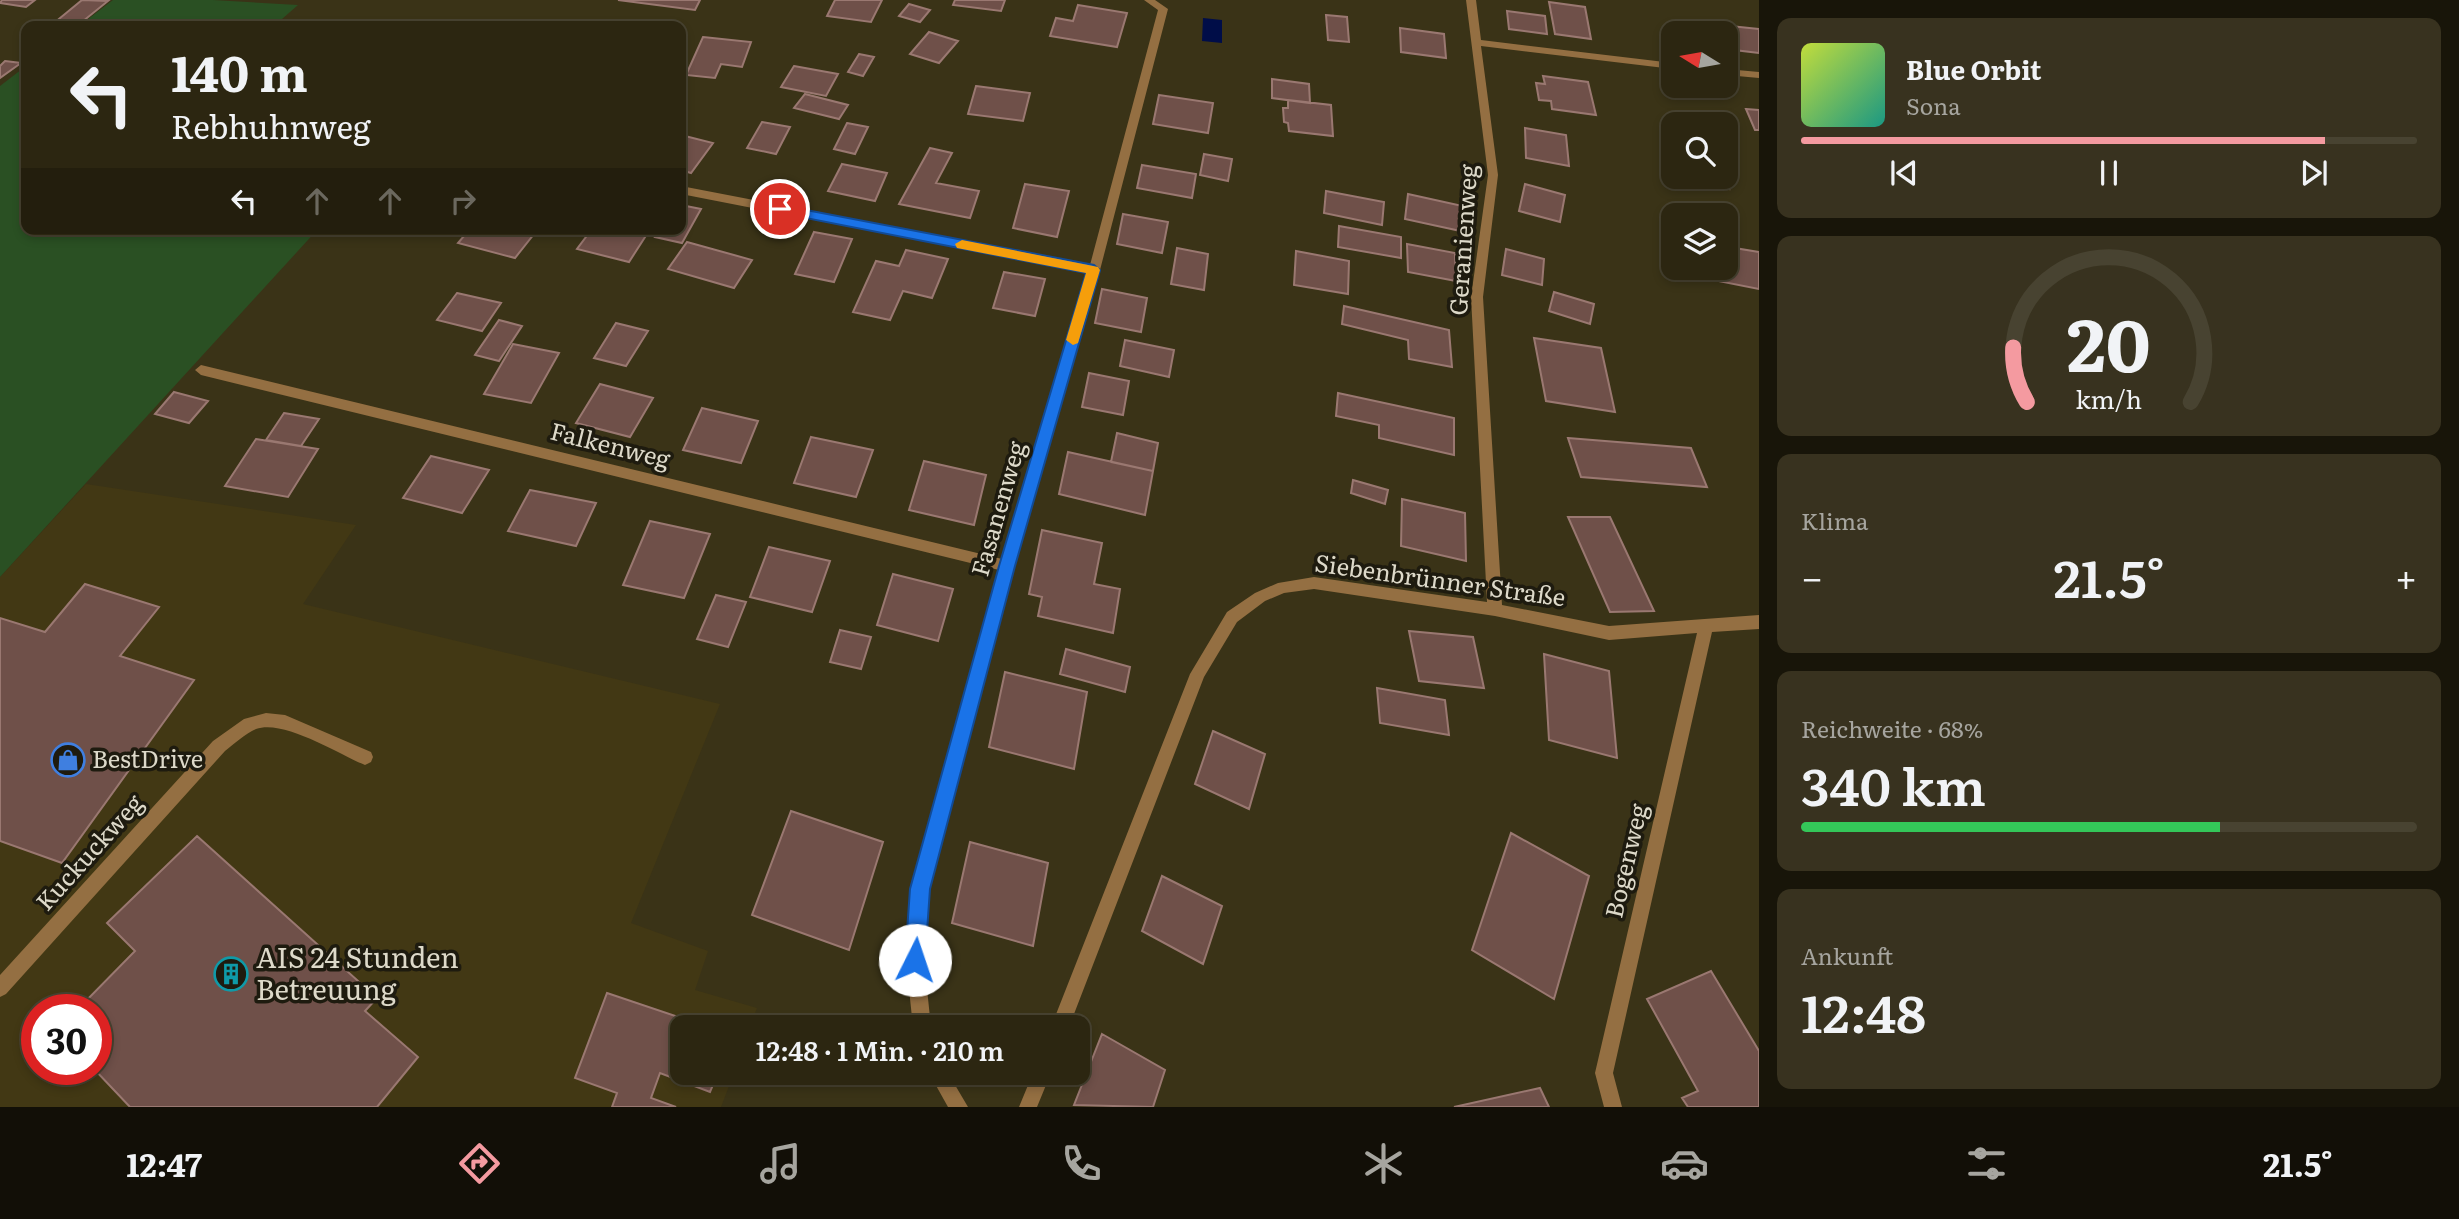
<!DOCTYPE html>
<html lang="de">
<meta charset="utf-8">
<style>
body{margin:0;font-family:Literata,serif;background:#38321f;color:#f1f3f6;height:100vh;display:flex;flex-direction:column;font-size:26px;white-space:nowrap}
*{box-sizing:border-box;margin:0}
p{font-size:23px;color:#a6a59f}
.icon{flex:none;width:38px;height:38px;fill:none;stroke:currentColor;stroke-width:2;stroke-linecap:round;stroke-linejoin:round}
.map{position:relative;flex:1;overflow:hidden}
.details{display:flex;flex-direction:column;gap:18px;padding:18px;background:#181509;width:700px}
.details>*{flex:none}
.guide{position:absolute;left:21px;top:21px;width:665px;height:214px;border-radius:14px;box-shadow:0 4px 10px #0003,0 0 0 2px #484331;background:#2c2611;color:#f1f3f6;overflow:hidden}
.needle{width:46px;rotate:281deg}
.controls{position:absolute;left:1661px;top:21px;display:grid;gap:14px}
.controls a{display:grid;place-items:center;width:77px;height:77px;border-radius:14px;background:#2c2611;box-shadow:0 4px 10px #0003,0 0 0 2px #484331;font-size:35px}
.speed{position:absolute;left:21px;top:994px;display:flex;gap:14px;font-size:35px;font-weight:700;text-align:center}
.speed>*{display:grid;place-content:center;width:91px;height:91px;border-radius:50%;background:#2c2611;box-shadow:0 4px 10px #0003,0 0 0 2px #484331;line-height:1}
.speed .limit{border:10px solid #d22;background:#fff;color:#111}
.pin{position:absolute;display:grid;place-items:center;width:60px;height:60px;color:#fff;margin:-30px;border:4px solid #fff;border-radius:50%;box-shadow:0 2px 7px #0007}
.me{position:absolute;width:77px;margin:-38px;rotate:4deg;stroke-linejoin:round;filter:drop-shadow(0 0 5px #0008)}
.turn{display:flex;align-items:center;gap:24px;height:147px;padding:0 35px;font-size:32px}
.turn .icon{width:91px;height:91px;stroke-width:2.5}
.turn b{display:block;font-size:49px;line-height:60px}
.lanes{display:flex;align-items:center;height:66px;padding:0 35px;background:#0003;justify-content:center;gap:35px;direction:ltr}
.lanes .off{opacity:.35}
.big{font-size:52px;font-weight:600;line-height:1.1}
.details .widget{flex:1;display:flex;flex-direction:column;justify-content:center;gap:10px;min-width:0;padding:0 24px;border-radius:14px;background:#38321f}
.details .dial{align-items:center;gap:0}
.dial svg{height:182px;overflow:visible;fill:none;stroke:#484331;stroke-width:7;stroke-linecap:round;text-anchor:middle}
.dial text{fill:#f1f3f6;stroke:none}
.song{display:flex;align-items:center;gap:21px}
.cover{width:84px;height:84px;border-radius:10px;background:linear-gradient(135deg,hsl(70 70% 55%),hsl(170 70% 35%))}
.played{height:7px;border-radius:4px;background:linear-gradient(90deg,#f49aa0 85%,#484331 85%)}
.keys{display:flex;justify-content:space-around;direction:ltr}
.heat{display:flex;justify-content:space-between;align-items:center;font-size:38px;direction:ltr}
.charge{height:10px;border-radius:5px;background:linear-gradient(90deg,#34c759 68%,#484331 0)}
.trip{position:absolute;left:670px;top:1015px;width:420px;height:70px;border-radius:14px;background:#2c2611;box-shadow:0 4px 10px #0003,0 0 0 2px #484331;font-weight:600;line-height:70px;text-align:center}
.menu{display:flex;height:112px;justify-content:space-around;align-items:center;background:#120f07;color:#a6a59f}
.menu .icon{width:49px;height:49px}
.menu .active{color:#f49aa0}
.menu b{font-size:32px;color:#f1f3f6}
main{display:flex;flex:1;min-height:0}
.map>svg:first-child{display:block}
.built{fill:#423814;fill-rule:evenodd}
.green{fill:#2a5023}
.water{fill:#000d48}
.building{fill:#6f5049;stroke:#9a7871;stroke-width:2}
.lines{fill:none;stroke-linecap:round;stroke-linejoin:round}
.lane{fill:#946f42;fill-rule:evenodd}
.street{fill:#946f42;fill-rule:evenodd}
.route{fill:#1a73e8;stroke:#114b97;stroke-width:2}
.slow{fill:#f59e0b}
.labels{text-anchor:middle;stroke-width:7;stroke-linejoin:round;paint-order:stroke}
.street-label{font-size:24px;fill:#ddd9c9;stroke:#1e1b0f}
.poi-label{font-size:24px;fill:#ddd9c9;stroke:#1e1b0f;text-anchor:start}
.near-poi-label{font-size:28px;fill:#ddd9c9;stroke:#1e1b0f;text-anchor:start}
</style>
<main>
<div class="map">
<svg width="1759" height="1107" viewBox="0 0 1759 1107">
<rect width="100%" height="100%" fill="#3a3317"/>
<!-- built -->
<path class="built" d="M 86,484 L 356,525 L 303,604 L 720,704 L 631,923 L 708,951 L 695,990 L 757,1008 L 750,1027 L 682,1027 L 682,1073 L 734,1073 L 721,1107 L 0,1107 L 0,577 ZM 37,1010 L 96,1010 L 96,1069 L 37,1069 Z"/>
<!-- green -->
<path class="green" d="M 113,0 L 213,0 L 298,5 L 274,26 L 79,26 Z
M 26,66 L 26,229 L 318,229 L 0,577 L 0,86 Z"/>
<!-- water -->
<path class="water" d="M 1203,18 L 1222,20 L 1222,43 L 1202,41 Z"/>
<!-- building -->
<path class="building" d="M 2,0 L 35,0 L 26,7 L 0,3 Z
M 82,0 L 108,1 L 77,26 L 54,23 Z
M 618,0 L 700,0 L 695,10 Z
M 835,0 L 882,0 L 871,22 L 827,16 Z
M 955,0 L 1005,0 L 1001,11 L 953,5 Z
M 1549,2 L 1585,7 L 1591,39 L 1555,34 Z
M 909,4 L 930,10 L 920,22 L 899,16 Z
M 1078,5 L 1127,13 L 1117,47 L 1050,36 L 1056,18 L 1073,21 Z
M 1507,11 L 1545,16 L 1547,34 L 1509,29 Z
M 1326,15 L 1347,17 L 1349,42 L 1328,40 Z
M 1711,24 L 1759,29 L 1759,53 L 1726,49 L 1726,33 L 1714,33 Z
M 1400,28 L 1444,34 L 1446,58 L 1401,52 Z
M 929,32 L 958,41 L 939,63 L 910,54 Z
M 703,37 L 751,42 L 742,67 L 721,64 L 715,78 L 686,75 Z
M 859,54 L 874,57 L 863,76 L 848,72 Z
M 5,61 L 21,63 L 0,78 L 0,66 Z
M 794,66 L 838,74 L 826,96 L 781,87 Z
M 1543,76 L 1588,82 L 1596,115 L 1552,109 L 1551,101 L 1539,100 L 1536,83 L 1545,84 Z
M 1272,79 L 1309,84 L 1310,103 L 1272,98 Z
M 976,86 L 1030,93 L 1023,121 L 968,114 Z
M 805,94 L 848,105 L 839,119 L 794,108 Z
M 1159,95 L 1213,103 L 1208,133 L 1153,124 Z
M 1288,100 L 1331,105 L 1333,136 L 1289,131 L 1288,123 L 1284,122 L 1283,108 L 1288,108 Z
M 1746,109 L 1759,110 L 1759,130 L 1755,130 Z
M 762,122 L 790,127 L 776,154 L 747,148 Z
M 847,123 L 868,127 L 855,154 L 834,149 Z
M 1525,128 L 1566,135 L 1569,166 L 1526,158 Z
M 681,135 L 713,143 L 691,173 L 681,170 Z
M 930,148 L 952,153 L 936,183 L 979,191 L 970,218 L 899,204 Z
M 1204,154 L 1232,159 L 1228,181 L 1200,175 Z
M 1667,162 L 1673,163 L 1673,177 L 1724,177 L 1729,189 L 1674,182 Z
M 842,164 L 887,173 L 875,201 L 828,191 Z
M 1142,165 L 1196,174 L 1192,198 L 1137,188 Z
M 1025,184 L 1069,191 L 1057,237 L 1013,228 Z
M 1525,184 L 1565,195 L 1560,222 L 1519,211 Z
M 1326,191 L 1384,202 L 1382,225 L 1324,213 Z
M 1408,194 L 1467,207 L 1465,232 L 1405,219 Z
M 681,205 L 701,209 L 682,243 L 655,237 L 660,229 L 681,229 Z
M 1123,214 L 1168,222 L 1162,253 L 1117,244 Z
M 1726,222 L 1729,223 L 1735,248 L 1759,252 L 1759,289 L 1708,279 L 1706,268 L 1726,268 Z
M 1339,226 L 1401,237 L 1401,258 L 1338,247 Z
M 470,229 L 538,229 L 515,258 L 458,243 Z
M 592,229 L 640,229 L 649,231 L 629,262 L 577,249 Z
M 814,232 L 852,239 L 834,282 L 795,274 Z
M 687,242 L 752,260 L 734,288 L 668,269 Z
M 1407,244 L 1455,253 L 1456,281 L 1408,272 Z
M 1177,248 L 1208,254 L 1204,290 L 1171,284 Z
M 1506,249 L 1544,259 L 1542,285 L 1502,275 Z
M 906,250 L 948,259 L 932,298 L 903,291 L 890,320 L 853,312 L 876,261 L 899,266 Z
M 1296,251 L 1349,261 L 1348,294 L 1294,285 Z
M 1004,272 L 1045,279 L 1035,316 L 993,308 Z
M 1102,289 L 1147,298 L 1141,332 L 1095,323 Z
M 1554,292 L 1594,304 L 1590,324 L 1549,311 Z
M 457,293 L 501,303 L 482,331 L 437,320 Z
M 1344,306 L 1449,330 L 1452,367 L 1409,359 L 1408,340 L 1342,324 Z
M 499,320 L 522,326 L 499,361 L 475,355 Z
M 616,323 L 648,331 L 626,366 L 594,358 Z
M 1534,338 L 1601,348 L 1615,412 L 1546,401 Z
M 1125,340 L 1174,350 L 1169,377 L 1120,366 Z
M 513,344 L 559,353 L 531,403 L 484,394 Z
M 1089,373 L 1129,381 L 1123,415 L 1082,407 Z
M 600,384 L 653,398 L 630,437 L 576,423 Z
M 174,392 L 208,401 L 189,423 L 155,414 Z
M 1338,393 L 1454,418 L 1454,455 L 1379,438 L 1379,425 L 1336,416 Z
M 702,408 L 758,421 L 741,463 L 683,450 Z
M 284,413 L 319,419 L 301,446 L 266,440 Z
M 1117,433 L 1158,443 L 1153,471 L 1111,462 Z
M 811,437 L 873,450 L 856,497 L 794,483 Z
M 1568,438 L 1691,448 L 1707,487 L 1581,477 Z
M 256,439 L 318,449 L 288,497 L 225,486 Z
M 1068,452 L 1153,471 L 1145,515 L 1059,494 Z
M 431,456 L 489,470 L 462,513 L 403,498 Z
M 924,461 L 986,475 L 974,525 L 909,510 Z
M 1353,480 L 1388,490 L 1385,504 L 1351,493 Z
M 530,490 L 596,503 L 576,546 L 508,531 Z
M 1402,499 L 1465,513 L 1466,561 L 1401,546 Z
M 1568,517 L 1610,517 L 1654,611 L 1610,612 Z
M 650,521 L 710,534 L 684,598 L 623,585 Z
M 1042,530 L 1102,543 L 1094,584 L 1120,589 L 1113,633 L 1038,616 L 1042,597 L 1029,594 Z
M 769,547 L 830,561 L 812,612 L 750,597 Z
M 893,574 L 953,589 L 938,641 L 877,625 Z
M 85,584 L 159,607 L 120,656 L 194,680 L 62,863 L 0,841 L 0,618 L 45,632 Z
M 716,595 L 746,602 L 728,647 L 697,639 Z
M 840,630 L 871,637 L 861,669 L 830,662 Z
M 1409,631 L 1473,637 L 1484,688 L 1419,681 Z
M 1066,649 L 1130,667 L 1125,692 L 1060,674 Z
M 1544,654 L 1609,671 L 1617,758 L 1549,740 Z
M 1005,672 L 1087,692 L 1074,769 L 989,747 Z
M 1377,688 L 1445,700 L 1449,735 L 1380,723 Z
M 1213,731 L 1265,754 L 1249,809 L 1195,784 Z
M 791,811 L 883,842 L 849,950 L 752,915 Z
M 1511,833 L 1589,876 L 1554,999 L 1472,950 Z
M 197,836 L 377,998 L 365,1011 L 418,1057 L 377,1107 L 130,1107 L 94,1069 L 96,1069 L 96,1010 L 77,1010 L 135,951 L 107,923 Z
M 970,842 L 1048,863 L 1033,946 L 952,923 Z
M 1162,876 L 1222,906 L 1203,964 L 1142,931 Z
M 1711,971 L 1759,1051 L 1759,1107 L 1688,1107 L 1682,1098 L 1698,1091 L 1647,999 Z
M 607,993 L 708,1027 L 682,1027 L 682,1073 L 718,1073 L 710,1092 L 660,1073 L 651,1098 L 676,1107 L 612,1107 L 617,1093 L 575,1078 Z
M 1102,1034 L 1165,1070 L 1153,1107 L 1074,1105 Z
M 1540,1088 L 1549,1107 L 1454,1107 Z"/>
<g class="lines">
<!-- lane -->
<path class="lane" d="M 266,713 L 285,715 L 371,752 L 373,757 L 371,762 L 365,765 C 338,754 284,719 256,729 C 245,734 234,744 225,751 L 6,994 L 0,997 L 0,975 L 213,741 L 244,719 Z"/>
<!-- street -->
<path class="street" d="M 1144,0 L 1155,0 L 1168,9 L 1100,270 L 1014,566 L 928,889 L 924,960 L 931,1027 L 913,1027 L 906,960 L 912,889 L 999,570 L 201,375 L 195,370 L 201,365 L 1002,559 L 1087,273 L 681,194 L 681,186 L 1090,265 L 1158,10 Z
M 1466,0 L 1476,0 L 1481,40 L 1673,63 L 1673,69 L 1481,46 L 1498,175 L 1483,297 L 1502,605 L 1609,626 L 1759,615 L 1759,629 L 1712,632 L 1613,1073 L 1622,1107 L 1604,1107 L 1595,1073 L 1697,633 L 1609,640 L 1495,616 L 1314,589 L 1284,593 L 1265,601 L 1237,622 L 1204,677 L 1069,1027 L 1051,1027 L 1190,674 L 1227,612 L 1255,593 L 1278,583 L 1314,577 L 1487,602 L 1471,297 L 1488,175 Z
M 1726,69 L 1759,72 L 1759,78 L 1726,75 Z
M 929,1073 L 948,1073 L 968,1107 L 948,1107 Z
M 1033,1073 L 1051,1073 L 1037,1107 L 1019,1107 Z"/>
</g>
<!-- route -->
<path class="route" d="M 780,205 L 1094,265 L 1100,270 L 1015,566 L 930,889 L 925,960 L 922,967 L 915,970 L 908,967 L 905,960 L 910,889 L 999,566 L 1086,273 L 775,212 L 774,209 Z"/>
<!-- slow -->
<path class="slow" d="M 962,240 L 1098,267 L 1100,270 L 1078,343 L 1073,345 L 1066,340 L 1086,273 L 957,248 L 955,244 Z"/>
<!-- icons -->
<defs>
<symbol id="shop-ring" viewBox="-11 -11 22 22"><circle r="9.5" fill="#1e1b0f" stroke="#3f7fe0" stroke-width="1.5"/><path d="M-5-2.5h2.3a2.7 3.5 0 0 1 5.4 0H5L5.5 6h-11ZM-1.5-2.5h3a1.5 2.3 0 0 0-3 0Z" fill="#3f7fe0"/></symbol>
<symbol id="building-ring" viewBox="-11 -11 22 22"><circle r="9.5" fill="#1e1b0f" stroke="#0f9aa8" stroke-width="1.5"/><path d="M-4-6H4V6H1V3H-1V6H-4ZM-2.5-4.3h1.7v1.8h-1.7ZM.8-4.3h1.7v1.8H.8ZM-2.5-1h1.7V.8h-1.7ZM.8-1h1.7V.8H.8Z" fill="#0f9aa8"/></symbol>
</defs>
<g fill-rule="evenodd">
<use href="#shop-ring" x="49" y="741" width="38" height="38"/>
<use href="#building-ring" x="212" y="955" width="38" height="38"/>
</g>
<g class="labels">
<!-- street labels -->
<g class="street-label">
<text transform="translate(1464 240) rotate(-86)" y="8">Geranienweg</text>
<text transform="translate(610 446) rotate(14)" y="8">Falkenweg</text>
<text transform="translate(999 509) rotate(-74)" y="8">Fasanenweg</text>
<text transform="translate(1440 581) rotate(8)" y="8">Siebenbrünner Straße</text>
<text transform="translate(90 853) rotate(-48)" y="8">Kuckuckweg</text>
<text transform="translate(1627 861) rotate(-77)" y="8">Bogenweg</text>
</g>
<!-- poi labels -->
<g class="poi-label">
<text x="92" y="768">BestDrive</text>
</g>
<!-- near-poi labels -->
<g class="near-poi-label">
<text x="256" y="968">AIS 24 Stunden<tspan x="256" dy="32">Betreuung</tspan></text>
</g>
</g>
</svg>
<div class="controls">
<a><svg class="needle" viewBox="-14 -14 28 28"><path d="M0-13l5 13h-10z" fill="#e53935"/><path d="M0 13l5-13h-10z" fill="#a6a59f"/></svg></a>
<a><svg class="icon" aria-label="search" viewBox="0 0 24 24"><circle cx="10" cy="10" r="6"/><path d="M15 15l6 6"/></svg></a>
<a><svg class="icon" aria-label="layers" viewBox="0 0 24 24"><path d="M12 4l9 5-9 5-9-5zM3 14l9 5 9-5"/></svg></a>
</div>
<div class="speed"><div class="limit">30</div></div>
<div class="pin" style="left:780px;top:209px;background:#d93025"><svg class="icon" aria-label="arrive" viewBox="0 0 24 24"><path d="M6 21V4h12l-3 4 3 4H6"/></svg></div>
<svg class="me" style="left:915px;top:960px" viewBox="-20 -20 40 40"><circle r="19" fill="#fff"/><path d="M0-13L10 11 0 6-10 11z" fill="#1a73e8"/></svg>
<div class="trip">12:48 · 1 Min. · 210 m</div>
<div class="guide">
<div class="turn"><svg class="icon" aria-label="left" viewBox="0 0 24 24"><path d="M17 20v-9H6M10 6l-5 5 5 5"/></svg><div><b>140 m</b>Rebhuhnweg</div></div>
<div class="lanes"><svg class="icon" aria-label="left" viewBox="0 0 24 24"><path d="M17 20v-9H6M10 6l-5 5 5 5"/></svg><svg class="icon off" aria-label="ahead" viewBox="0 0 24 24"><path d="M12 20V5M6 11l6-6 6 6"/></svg><svg class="icon off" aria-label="ahead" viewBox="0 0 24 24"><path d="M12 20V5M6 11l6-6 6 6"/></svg><svg class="icon off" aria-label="right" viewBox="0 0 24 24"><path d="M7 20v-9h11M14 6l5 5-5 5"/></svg></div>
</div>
</div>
<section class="details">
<div class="widget">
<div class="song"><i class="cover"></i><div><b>Blue Orbit</b><p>Sona</p></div></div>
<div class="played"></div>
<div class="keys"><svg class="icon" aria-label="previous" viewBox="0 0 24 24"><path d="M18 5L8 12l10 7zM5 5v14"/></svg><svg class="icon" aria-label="pause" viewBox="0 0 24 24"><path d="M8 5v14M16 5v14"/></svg><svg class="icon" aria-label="next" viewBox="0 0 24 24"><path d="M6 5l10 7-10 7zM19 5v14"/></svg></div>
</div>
<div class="widget dial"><svg viewBox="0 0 100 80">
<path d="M14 69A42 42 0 1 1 86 69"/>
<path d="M14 69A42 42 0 0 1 8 45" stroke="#f49aa0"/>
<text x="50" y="56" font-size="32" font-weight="700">20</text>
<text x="50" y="72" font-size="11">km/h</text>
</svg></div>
<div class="widget"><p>Klima</p>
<div class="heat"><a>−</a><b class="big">21.5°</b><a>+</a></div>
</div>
<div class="widget"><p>Reichweite · 68%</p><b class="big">340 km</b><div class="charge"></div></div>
<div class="widget"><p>Ankunft</p><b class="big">12:48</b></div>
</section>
</main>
<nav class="menu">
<b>12:47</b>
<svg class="icon active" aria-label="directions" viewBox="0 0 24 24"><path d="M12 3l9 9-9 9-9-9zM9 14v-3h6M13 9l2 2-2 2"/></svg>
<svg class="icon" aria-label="music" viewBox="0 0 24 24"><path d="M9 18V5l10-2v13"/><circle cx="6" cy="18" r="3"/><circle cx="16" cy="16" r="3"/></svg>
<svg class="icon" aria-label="phone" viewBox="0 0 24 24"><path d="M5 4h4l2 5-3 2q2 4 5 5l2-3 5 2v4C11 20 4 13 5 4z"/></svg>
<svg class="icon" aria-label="climate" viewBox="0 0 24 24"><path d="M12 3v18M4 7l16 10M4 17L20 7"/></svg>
<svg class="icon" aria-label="car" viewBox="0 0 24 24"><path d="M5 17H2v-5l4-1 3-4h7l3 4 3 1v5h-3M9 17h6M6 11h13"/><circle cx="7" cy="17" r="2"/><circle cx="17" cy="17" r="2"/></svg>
<svg class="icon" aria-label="filters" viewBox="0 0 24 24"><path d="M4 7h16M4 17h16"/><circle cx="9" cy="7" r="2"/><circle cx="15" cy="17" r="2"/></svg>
<b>21.5°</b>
</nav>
